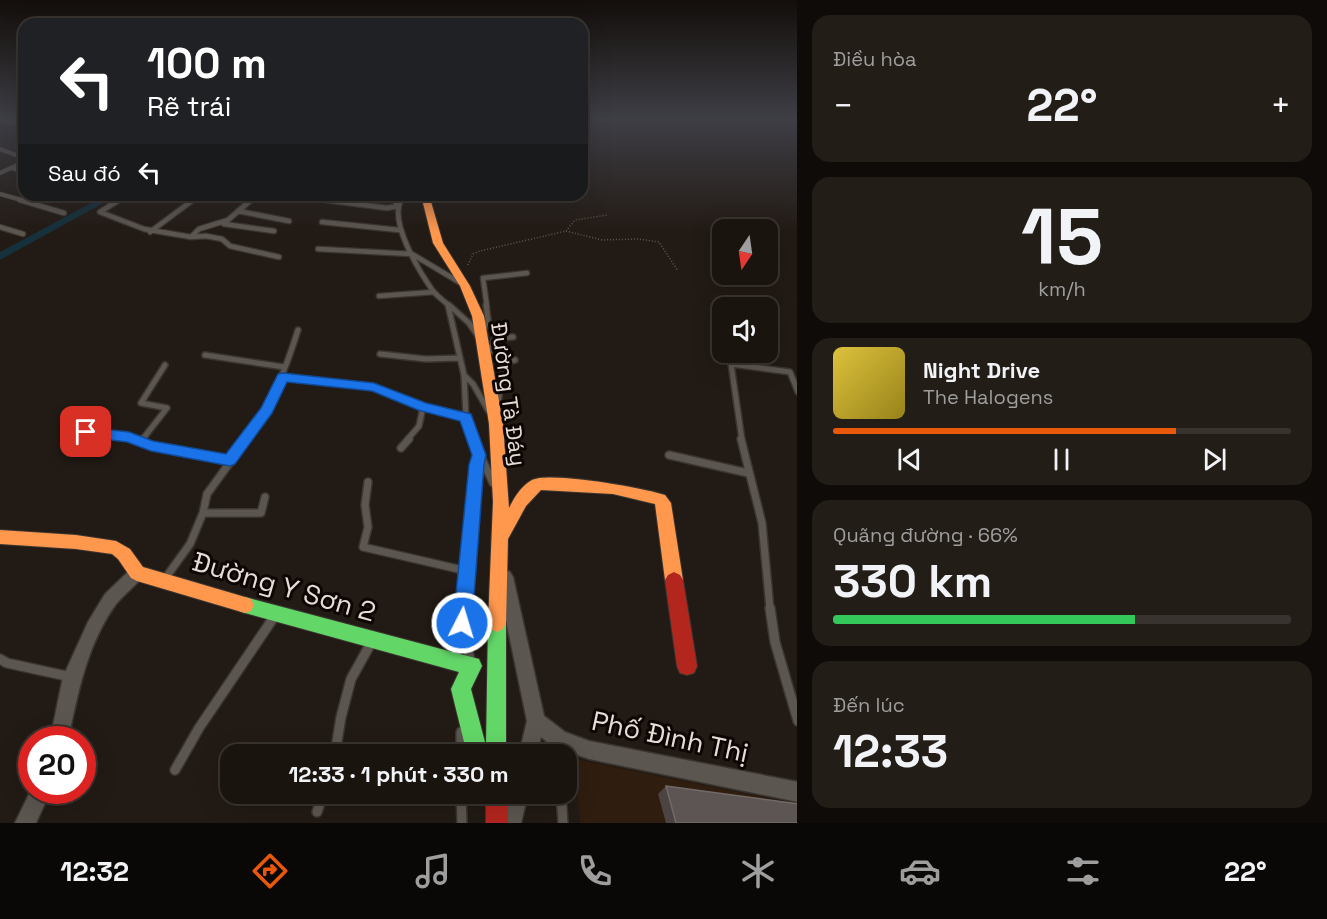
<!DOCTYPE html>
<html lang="vi">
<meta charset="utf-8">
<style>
body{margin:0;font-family:"Space Grotesk",sans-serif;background:#231d18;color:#f1f3f6;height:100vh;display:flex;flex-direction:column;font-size:22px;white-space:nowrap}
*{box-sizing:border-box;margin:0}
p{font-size:20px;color:#9f9e9e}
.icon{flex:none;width:33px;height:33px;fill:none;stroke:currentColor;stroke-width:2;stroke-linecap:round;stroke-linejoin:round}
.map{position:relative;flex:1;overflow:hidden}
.panel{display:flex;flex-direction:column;gap:15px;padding:15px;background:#0e0b08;width:530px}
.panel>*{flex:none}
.top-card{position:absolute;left:18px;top:18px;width:570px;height:183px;border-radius:18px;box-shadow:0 6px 24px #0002,0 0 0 2px #38332f;background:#202124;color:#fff;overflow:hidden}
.needle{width:39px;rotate:193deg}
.buttons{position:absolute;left:712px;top:219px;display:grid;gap:12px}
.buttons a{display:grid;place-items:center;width:66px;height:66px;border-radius:12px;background:#1a140f;box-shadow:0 6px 24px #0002,0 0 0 2px #38332f;font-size:30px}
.speed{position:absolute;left:18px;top:726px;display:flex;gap:12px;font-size:30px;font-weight:700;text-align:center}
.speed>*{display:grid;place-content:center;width:78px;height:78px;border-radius:50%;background:#1a140f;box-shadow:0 6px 24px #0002,0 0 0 2px #38332f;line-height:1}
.speed .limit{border:9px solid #d22;background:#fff;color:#111}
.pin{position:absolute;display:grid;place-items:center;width:51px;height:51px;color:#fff;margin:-26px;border-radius:12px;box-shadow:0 3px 9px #0006}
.me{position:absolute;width:66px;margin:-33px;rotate:5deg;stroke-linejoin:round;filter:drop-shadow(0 0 4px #0008)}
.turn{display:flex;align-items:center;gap:21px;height:126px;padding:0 30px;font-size:27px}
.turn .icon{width:78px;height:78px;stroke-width:2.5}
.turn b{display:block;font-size:42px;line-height:51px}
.then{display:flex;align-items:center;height:57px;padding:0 30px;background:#0003;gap:12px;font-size:22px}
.big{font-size:45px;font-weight:700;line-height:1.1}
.panel .widget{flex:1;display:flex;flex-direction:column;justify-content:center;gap:9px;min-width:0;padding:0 21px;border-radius:18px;background:#231d18}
.panel .dial{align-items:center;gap:0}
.dial b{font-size:78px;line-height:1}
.song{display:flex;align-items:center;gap:18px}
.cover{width:72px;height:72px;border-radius:9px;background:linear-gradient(135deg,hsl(50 70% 55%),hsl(50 70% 35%))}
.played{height:6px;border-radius:3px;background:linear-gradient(90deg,#ea580c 75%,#38332f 75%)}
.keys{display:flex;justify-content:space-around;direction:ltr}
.heat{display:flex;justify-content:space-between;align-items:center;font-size:33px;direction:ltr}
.charge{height:9px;border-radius:4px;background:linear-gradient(90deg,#34c759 66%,#38332f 0)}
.trip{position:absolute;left:220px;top:744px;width:357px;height:60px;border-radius:18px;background:#1a140f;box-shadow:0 6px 24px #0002,0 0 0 2px #38332f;font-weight:700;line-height:60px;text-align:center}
.dock{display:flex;height:96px;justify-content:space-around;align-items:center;background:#0a0806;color:#9f9e9e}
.dock .icon{width:42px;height:42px}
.dock .selected{color:#ea580c}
.dock b{font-size:27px;color:#f1f3f6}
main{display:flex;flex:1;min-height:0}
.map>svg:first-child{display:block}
.built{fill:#2f1d0f}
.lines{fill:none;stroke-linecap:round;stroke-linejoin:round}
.canal{fill:#16303c;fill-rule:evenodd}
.lane-far4-casing{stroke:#3b3530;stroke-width:5}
.lane-far3-casing{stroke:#3b3530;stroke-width:7}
.lane-far2-casing{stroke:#3b3530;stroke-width:8}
.lane-far1-casing{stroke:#3b3530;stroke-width:10}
.lane-casing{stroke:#3b3530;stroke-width:12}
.street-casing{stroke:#3b3530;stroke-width:3}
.fast-casing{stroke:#3b3530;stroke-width:2}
.slow-casing{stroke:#3b3530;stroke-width:2}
.jam-casing{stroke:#3b3530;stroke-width:2}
.path{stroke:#605a55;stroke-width:1.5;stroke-dasharray:1 2;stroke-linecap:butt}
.lane-far4{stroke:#5c5650;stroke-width:4}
.lane-far3{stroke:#5c5650;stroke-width:4.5}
.lane-far2{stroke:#5c5650;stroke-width:5}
.lane-far1{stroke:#5c5650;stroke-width:7}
.lane{stroke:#5c5650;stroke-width:9}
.street{fill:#5c5650;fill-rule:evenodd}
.fast{fill:#63d668;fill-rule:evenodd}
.slow{fill:#ff974d;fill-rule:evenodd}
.jam{fill:#b3261e;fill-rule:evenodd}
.wall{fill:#4c4443}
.building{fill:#5c5553;stroke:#726a67;stroke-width:1.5}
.route{fill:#1a73e8;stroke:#114b97;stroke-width:1.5}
.labels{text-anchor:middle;stroke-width:6;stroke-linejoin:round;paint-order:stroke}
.street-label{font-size:22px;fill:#e7ddd6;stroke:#0c0603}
.near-street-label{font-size:27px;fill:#e7ddd6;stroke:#0c0603}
</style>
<main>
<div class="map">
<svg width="798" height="823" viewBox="0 0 798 823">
<rect width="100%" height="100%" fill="#221a14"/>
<!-- built -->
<path class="built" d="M 574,759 L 797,804 L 797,823 L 580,823 Z"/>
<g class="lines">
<!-- canal -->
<path class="canal" d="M 106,195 L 118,195 L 0,260 L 0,252 Z"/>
<defs>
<path id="lane-far4" d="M 0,120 L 24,125
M 0,149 L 24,158
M 12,168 L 24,172
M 0,173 L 24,162
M 0,194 L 25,201
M 287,195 L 337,201
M 117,201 L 127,195
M 191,201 L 198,195
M 250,201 L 257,195
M 395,201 L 395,195
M 400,201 L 404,195"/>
<path id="lane-far3" d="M 20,200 L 64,213
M 251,200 L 228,220 L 199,229 L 191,237 L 206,236 L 222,239 L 230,246 L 279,257
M 325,200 L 387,208 L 398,206 L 394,200
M 401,200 C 389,222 419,271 433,291 C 438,297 445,302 451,307
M 238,211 L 289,221
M 100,212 L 144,229 L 191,237
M 100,212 L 119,200
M 322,222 L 399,230
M 224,224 L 274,231
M 0,227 L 23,234
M 150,232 L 193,200
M 318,249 L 412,254 L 459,282
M 379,296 L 434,292
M 487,307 L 483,278 L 527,273"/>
<path id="lane-far2" d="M 448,305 L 464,375 L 466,417 L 474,440
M 449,305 L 469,323 L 478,336
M 483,331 L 488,319 L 486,305
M 380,354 L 426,359 L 460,358
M 205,355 L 284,367
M 488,355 L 495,338 L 513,337
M 464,375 L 473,384 L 488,410
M 283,377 L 374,387 L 423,407 L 466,417
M 498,405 L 503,363 L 515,360
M 65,429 L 129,437 L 137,440
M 142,440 L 167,408 L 141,403 L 165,365
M 245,440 C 273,402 284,374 298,330
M 407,440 L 419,426 L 423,407
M 742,440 L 731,364 L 790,372 L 798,392"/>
<path id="lane-far1" d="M 133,439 L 151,446 L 230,460
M 473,439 L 493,483
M 741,439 L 762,523 L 770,609
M 141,441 L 143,439
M 401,448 L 409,439
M 669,455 L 748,473
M 368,482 L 365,505 L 368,527 L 363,547 L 467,571 L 463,609
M 203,513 L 261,513 L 265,497
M 467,571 L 479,455
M 164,580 L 190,544 L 203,513 L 207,494 L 247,439"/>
<path id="lane" d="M 463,608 L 462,623 L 470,660
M 770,608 L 775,642 L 798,721
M 0,659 L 7,663 L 71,677
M 461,732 L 461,754
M 559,742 L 560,754
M 335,754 L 341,717 L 351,679 L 371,643
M 175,770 L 199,728 L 274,617
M 461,794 L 462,823
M 561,794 L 563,823
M 317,812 L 323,794"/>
<path id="street" d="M 137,566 L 142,568 L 145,573 L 142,578 C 134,586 124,595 116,604 C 87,644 78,693 68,740 L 50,740 L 63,677 L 88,622 L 105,594 L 132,568 Z
M 505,570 L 510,572 L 513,577 L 544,716 L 565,732 L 589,741 L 798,782 L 798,802 L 589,759 L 552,746 L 541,737 L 537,754 L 519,754 L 527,721 L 497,577 L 500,572 Z
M 32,788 L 32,790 L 51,790 L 36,823 L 15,823 Z
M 508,794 L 528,794 L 521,823 L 501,823 Z"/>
<path id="fast" d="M 245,597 L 479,659 L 482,666 L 471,689 L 486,746 L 488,623 L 491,617 L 497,614 L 503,617 L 506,623 L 506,754 L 467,754 L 451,689 L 459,672 L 245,613 L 239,611 L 236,605 L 239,599 Z"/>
<path id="slow" d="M 421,195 L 429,195 L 443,243 L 470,286 L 484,316 L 503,424 L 509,508 C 514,498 521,486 532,480 C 550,471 644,488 665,495 L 671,503 L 683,580 L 680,585 L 674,588 L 668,585 L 665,580 L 655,504 L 613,494 L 541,490 L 526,506 L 508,539 L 506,623 L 503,629 L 497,632 L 491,629 L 488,623 L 493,502 L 489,424 L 472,316 L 460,286 L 433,243 Z
M 0,530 L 76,535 L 116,541 L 130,549 L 143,567 L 245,597 L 251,599 L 254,605 L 251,611 L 245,613 L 137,581 L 131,578 L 118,559 L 112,554 L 76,549 L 0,544 Z"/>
<path id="jam" d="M 674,572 L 680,575 L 683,580 L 697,666 L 694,673 L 687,675 L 680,673 L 677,666 L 665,580 L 668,575 Z
M 486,794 L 508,794 L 508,823 L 486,823 Z"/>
</defs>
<!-- lane-far4 casing -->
<use href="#lane-far4" class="lane-far4-casing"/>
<!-- lane-far3 casing -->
<use href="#lane-far3" class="lane-far3-casing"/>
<!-- lane-far2 casing -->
<use href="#lane-far2" class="lane-far2-casing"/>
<!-- lane-far1 casing -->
<use href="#lane-far1" class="lane-far1-casing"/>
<!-- lane casing -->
<use href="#lane" class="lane-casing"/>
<!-- street casing -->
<use href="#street" class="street-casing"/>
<!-- fast casing -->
<use href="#fast" class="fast-casing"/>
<!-- slow casing -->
<use href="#slow" class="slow-casing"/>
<!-- jam casing -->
<use href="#jam" class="jam-casing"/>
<!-- path -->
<path class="path" d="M 566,231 L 602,240 L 638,239 L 659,242 L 678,271
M 468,265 L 473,254 L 480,251 L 566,231 L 575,220 L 607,215"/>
<!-- lane-far4 -->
<use href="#lane-far4" class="lane-far4"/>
<!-- lane-far3 -->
<use href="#lane-far3" class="lane-far3"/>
<!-- lane-far2 -->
<use href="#lane-far2" class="lane-far2"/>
<!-- lane-far1 -->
<use href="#lane-far1" class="lane-far1"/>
<!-- lane -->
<use href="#lane" class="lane"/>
<!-- street -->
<use href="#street" class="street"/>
<!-- fast -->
<use href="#fast" class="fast"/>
<!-- slow -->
<use href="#slow" class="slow"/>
<!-- jam -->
<use href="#jam" class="jam"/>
</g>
<!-- wall -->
<path class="wall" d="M 666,786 L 798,823 L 666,823 L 658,794 Z"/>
<!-- building -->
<path class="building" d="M 666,786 L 798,804 L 798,823 L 676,823 Z"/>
<!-- sky -->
<linearGradient id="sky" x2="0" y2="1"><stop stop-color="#130e0b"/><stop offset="0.51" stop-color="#3e3e45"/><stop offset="1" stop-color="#3e3e45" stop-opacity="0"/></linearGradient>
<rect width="798" height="233" fill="url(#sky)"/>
<!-- route -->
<path class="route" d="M 283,373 L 374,383 L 426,403 L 471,414 L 486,455 L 484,465 L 472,623 L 469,629 L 462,632 L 456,629 L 453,623 L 469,465 L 472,455 L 460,421 L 418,410 L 372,391 L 287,382 L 272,413 L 235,464 L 230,466 L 151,451 L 127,442 L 86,437 L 79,432 L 86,427 L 129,432 L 153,441 L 226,454 L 261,408 L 278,374 Z"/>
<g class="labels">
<!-- street labels -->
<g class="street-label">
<text transform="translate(509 394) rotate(82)" y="8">Đường Tà Đáy</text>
</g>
<!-- near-street labels -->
<g class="near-street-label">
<text transform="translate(284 587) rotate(16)" y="9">Đường Y Sơn 2</text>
<text transform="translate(670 737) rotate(12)" y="9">Phố Đình Thị</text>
</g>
</g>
</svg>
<div class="buttons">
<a><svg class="needle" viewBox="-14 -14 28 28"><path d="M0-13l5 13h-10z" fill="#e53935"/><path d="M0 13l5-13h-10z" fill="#9f9e9e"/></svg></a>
<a><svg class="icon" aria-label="sound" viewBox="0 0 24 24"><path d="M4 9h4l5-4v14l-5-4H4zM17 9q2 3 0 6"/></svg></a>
</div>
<div class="speed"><div class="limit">20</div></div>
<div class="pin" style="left:86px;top:432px;background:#d93025"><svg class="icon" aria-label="arrive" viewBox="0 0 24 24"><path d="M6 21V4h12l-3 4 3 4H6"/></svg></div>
<svg class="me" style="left:462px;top:623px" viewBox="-20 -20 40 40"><circle r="17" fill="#1a73e8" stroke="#fff" stroke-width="3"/><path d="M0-11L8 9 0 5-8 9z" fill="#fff"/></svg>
<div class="trip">12:33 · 1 phút · 330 m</div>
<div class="top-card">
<div class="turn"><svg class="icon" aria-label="left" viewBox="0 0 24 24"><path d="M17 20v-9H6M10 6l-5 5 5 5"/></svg><div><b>100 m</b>Rẽ trái</div></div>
<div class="then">Sau đó<svg class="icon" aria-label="left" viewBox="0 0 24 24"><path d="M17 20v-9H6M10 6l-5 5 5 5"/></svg></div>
</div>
</div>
<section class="panel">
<div class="widget"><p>Điều hòa</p>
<div class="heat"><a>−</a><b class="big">22°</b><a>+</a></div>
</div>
<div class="widget dial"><b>15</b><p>km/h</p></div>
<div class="widget">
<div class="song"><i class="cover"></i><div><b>Night Drive</b><p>The Halogens</p></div></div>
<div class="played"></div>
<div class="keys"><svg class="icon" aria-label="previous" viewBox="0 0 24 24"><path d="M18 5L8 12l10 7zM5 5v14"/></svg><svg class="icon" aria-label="pause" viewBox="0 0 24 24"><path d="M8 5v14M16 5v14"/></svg><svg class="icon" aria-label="next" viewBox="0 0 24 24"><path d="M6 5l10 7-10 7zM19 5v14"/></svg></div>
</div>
<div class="widget"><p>Quãng đường · 66%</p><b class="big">330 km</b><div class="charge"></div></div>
<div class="widget"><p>Đến lúc</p><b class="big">12:33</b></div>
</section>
</main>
<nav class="dock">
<b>12:32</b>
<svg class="icon selected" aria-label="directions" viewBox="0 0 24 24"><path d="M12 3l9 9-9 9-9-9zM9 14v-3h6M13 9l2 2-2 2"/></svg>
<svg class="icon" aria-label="music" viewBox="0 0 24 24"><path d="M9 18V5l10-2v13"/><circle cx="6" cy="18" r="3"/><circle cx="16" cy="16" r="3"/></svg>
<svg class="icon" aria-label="phone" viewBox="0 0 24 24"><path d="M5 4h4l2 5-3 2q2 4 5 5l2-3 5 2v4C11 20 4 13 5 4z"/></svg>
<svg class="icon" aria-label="climate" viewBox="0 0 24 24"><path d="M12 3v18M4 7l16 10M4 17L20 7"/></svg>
<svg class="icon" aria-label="car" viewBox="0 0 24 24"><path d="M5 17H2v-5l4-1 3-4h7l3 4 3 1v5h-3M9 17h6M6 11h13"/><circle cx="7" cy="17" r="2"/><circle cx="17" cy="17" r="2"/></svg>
<svg class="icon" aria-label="filters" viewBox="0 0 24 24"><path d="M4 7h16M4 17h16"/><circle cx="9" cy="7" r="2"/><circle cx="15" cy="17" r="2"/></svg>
<b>22°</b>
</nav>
